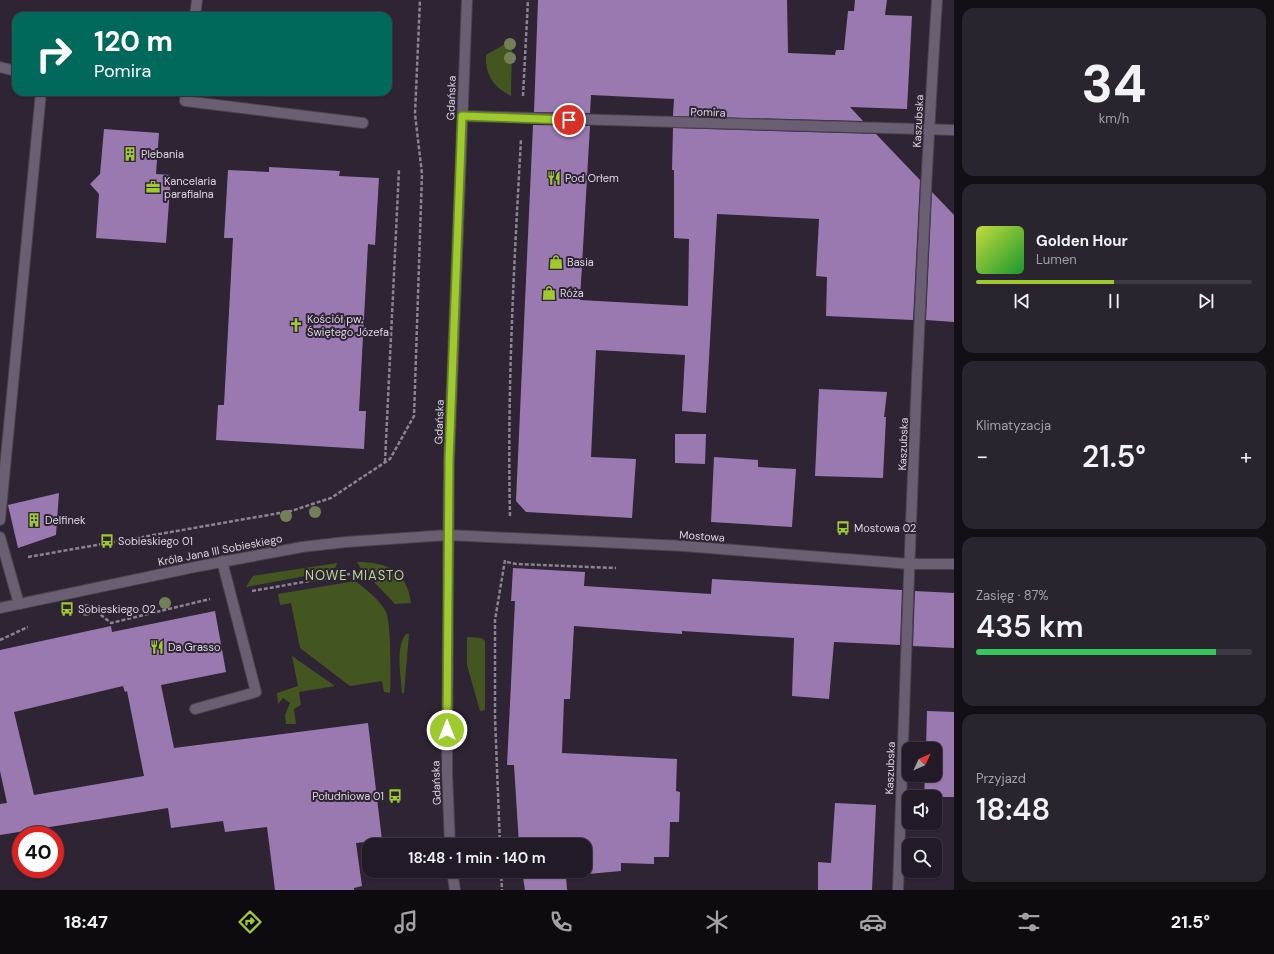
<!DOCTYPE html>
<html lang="pl">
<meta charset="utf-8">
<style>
body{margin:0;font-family:"DM Sans",sans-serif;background:#2a242f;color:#f1f3f6;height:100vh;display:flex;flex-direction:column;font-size:15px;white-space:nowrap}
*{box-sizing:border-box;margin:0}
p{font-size:13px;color:#a2a1a7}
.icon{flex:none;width:22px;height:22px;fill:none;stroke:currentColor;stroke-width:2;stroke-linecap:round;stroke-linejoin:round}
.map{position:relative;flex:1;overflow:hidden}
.side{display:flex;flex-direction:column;gap:8px;padding:8px;background:#130f15;width:320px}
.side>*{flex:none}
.banner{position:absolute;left:12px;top:12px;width:380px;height:84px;border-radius:12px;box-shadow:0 1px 3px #0004,0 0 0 1px #3f3944;background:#00695c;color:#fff;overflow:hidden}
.needle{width:26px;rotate:46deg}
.controls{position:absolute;left:902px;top:742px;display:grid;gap:8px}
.controls a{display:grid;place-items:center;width:40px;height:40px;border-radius:8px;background:#221b27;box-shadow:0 1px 3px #0004,0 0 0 1px #3f3944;font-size:20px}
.speed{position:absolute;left:12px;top:826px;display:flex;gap:8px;font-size:20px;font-weight:700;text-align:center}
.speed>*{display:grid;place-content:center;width:52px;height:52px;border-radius:50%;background:#221b27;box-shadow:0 1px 3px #0004,0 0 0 1px #3f3944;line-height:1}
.speed .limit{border:6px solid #d22;background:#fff;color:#111}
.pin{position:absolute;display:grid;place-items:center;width:34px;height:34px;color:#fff;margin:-17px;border:2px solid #fff;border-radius:50%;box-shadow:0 1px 4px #0007}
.me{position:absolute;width:44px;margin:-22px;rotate:0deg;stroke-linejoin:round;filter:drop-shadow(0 0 3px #0008)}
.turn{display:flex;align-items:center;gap:14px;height:84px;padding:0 16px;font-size:18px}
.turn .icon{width:52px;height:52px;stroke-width:2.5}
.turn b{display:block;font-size:28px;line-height:34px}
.big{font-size:30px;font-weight:600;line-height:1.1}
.side .card{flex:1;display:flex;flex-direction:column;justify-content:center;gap:6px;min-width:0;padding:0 14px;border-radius:12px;background:#2a242f}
.side .dial{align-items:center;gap:0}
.dial b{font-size:52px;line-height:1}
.song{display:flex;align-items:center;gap:12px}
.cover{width:48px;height:48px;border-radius:6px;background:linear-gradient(135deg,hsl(70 70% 55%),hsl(130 70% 35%))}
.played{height:4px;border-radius:2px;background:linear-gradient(90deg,#9eca2f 50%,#3f3944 50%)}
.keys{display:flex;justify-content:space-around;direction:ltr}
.heat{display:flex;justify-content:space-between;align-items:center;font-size:22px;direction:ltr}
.charge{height:6px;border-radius:3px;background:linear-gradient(90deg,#34c759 87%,#3f3944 0)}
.trip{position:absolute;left:362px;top:838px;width:230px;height:40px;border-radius:12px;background:#221b27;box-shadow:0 1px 3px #0004,0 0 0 1px #3f3944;font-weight:600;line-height:40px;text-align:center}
.dock{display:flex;height:64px;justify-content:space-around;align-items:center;background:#0e0b10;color:#a2a1a7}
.dock .icon{width:28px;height:28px}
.dock .active{color:#9eca2f}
.dock b{font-size:18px;color:#f1f3f6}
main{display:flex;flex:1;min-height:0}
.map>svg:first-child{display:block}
.green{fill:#44561f}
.building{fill:#9a79b0;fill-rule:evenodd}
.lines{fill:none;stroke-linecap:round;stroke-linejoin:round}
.lane-casing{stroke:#4a424f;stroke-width:12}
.street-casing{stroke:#4a424f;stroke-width:12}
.secondary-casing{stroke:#4a424f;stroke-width:12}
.path{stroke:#8b8391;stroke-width:2.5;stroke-dasharray:4 2;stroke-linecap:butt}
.lane{stroke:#6a5e72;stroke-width:10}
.street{stroke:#6a5e72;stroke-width:10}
.secondary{stroke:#6a5e72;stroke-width:10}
.tree{fill:#738057}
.route-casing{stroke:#67831f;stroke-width:10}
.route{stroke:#9eca2f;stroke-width:7}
.labels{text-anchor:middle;stroke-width:4;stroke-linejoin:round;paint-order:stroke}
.street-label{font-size:11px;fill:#ddd7e2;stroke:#2e2434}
.poi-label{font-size:11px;fill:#ddd7e2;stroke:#2e2434;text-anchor:start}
.quarter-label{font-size:13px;letter-spacing:1px;fill:#bdd88f;stroke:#2e2434}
</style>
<main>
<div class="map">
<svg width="954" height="890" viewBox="0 0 954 890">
<rect width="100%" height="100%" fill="#2e2434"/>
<!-- green -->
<path class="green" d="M 512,40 L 511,96 C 494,87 485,76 486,55 Z
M 357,562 C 387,562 407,571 411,603 L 395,604 L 360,567 Z
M 337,563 L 336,567 L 327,572 L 246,587 L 253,576 Z
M 355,581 C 366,589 379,599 386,612 C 391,621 391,680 390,693 L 384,692 L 382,681 L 350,686 L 300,648 L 291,603 L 280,605 L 278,594 Z
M 406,634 L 409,634 L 404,693 L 402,693 C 401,675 395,648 406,634 Z
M 467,637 L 481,638 L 485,641 L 485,710 L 480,711 L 467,665 Z
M 292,656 L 335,686 L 299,692 L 301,705 L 294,709 L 296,724 L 286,724 L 285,715 L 290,703 L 283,698 L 278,704 L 277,693 L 298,686 Z"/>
<!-- building -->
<path class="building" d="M 538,0 L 787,0 L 788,53 L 835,55 L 836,50 L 844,50 L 848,11 L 854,11 L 855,0 L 887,0 L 885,15 L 912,16 L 907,109 L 850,107 L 863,121 L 673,116 L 674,99 L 591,95 L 590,113 L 534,112 Z
M 533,125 L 590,126 L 580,300 L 688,306 L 689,239 L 674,238 L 674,170 L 672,170 L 673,128 L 876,134 L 920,180 L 913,320 L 826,316 L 827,277 L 816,276 L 819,219 L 717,214 L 706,413 L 682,411 L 685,355 L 596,350 L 591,457 L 636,459 L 632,518 L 526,512 L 516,501 Z
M 104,129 L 159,133 L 156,174 L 171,175 L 166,243 L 96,238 L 99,194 L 90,184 L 100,174 Z
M 269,167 L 340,171 L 339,176 L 379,178 L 375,245 L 368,244 L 359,411 L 366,411 L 364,449 L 216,440 L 218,405 L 224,405 L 233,238 L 224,238 L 228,170 L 269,172 Z
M 932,192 L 954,215 L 954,322 L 926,320 Z
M 819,389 L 887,392 L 884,417 L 886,417 L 883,478 L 815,476 Z
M 675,434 L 706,434 L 705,464 L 675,463 Z
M 714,457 L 758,460 L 758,467 L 796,469 L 792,527 L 711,522 Z
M 59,493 L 56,535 L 18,548 L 8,505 Z
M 513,568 L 585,572 L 584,586 L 711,594 L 712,579 L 902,590 L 900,645 L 834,642 L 829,699 L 792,696 L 794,638 L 682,631 L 682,634 L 667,633 L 574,626 L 570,699 L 564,699 L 562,753 L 677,759 L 676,791 L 680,792 L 679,822 L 670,822 L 669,857 L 654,857 L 654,864 L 621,863 L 621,871 L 566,876 L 567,890 L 525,890 L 522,871 L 585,871 L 585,845 L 519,845 L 514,765 L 507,765 L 515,601 L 511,601 Z
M 915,591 L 954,593 L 954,648 L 913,646 Z
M 215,611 L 226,672 L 161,685 L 174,748 L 368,723 L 382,840 L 356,843 L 362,886 L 354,888 L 354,890 L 275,890 L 267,827 L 225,832 L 223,821 L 171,828 L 168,808 L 0,835 L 0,804 L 7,803 L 0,771 L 0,650 L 111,626 L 112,632 ZM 123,686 L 125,692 L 127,691 L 144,776 L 34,795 L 14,712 Z
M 927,711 L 954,712 L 954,797 L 924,797 L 925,775 L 935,775 L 935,749 L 926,749 Z
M 835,803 L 876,805 L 872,890 L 818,890 L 818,862 L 831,863 Z"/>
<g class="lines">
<defs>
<path id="lane" d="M 195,16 L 197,0
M 0,67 L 16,71
M 186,92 L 185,101 L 363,123
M 0,520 L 41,92
M 0,537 L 19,604
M 195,709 L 256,692 L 222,561"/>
<path id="street" d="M 462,116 L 954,130
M 898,890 C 908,593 918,296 937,0"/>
<path id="secondary" d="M 0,608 L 195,567 L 302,547 L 346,542 L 448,535 L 684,546 L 910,564 L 954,564
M 450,845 L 447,772 L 449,461 L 467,0
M 452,871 L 455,890"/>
</defs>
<!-- lane casing -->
<use href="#lane" class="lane-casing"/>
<!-- street casing -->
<use href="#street" class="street-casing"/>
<!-- secondary casing -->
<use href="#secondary" class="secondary-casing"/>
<!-- path -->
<path class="path" d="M 523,96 L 528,0
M 385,462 L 399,169
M 510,516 C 507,390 514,265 521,139
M 28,557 L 291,511 L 331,498 L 390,459 L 414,416 L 422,174 L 415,114 L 420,0
M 507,562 L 516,564 L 616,568
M 252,591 L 350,574
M 96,611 L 111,623 L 210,599
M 0,640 L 28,627
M 500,845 L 495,717 L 495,620 L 505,560
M 501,871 L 502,890"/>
<!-- lane -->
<use href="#lane" class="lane"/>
<!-- street -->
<use href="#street" class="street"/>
<!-- secondary -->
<use href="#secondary" class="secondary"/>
</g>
<!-- trees -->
<g class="tree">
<circle cx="510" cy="44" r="6"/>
<circle cx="510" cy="58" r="6"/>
<circle cx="315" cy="512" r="6"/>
<circle cx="286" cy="516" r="6"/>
<circle cx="165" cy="603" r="6"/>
<circle cx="86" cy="610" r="6"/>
</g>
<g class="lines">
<defs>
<path id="route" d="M 447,730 L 449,460 L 462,116 L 569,120"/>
</defs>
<!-- route casing -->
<use href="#route" class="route-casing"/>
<!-- route -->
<use href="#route" class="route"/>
</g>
<!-- icons -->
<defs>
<symbol id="building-bare" viewBox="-9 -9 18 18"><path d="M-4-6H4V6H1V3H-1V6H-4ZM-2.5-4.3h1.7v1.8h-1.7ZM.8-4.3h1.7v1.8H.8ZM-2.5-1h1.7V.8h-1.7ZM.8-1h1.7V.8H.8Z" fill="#9eca2f" stroke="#2e2434" stroke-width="2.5" paint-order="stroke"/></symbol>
<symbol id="restaurant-bare" viewBox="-9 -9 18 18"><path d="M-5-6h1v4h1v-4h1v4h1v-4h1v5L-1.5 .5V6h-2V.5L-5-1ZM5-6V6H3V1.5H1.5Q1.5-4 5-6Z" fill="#9eca2f" stroke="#2e2434" stroke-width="2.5" paint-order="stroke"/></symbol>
<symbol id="office-bare" viewBox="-9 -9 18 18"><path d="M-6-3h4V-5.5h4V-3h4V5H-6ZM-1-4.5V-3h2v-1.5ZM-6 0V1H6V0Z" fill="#9eca2f" stroke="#2e2434" stroke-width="2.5" paint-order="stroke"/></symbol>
<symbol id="shop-bare" viewBox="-9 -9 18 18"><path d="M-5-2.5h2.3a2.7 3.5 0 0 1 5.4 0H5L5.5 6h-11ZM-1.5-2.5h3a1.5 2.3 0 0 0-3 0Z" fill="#9eca2f" stroke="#2e2434" stroke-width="2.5" paint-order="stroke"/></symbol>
<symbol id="church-bare" viewBox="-9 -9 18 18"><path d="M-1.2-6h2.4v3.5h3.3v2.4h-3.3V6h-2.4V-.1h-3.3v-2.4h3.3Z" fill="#9eca2f" stroke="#2e2434" stroke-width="2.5" paint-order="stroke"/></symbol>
<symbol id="bus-bare" viewBox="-9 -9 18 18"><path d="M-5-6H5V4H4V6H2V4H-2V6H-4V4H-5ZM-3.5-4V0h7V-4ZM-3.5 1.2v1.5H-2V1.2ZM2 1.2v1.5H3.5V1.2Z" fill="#9eca2f" stroke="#2e2434" stroke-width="2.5" paint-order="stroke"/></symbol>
</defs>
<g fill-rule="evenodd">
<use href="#building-bare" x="120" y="144" width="20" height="20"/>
<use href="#restaurant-bare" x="544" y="168" width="20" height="20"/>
<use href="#office-bare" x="143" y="177" width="20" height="20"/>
<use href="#shop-bare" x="546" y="252" width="20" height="20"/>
<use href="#shop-bare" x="539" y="283" width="20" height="20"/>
<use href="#church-bare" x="286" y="315" width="20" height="20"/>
<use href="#building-bare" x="24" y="510" width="20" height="20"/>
<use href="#bus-bare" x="833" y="518" width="20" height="20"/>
<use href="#bus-bare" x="97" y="531" width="20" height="20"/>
<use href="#bus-bare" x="57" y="599" width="20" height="20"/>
<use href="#restaurant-bare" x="147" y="637" width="20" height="20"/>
<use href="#bus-bare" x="385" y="786" width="20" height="20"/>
</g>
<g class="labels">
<!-- street labels -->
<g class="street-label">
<text transform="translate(451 98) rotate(-88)" y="4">Gdańska</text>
<text transform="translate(708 112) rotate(2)" y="4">Pomira</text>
<text transform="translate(918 121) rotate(-87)" y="4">Kaszubska</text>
<text transform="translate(439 422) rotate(-88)" y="4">Gdańska</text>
<text transform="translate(903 444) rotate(-88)" y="4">Kaszubska</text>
<text transform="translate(702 536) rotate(4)" y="4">Mostowa</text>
<text transform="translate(220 550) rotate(-11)" y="4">Króla Jana III Sobieskiego</text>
<text transform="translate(890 768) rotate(-88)" y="4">Kaszubska</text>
<text transform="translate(436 783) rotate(-92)" y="4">Gdańska</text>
</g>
<!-- poi labels -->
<g class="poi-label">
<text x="141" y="158">Plebania</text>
<text x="565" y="182">Pod Orłem</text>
<text x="164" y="185">Kancelaria<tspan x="164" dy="13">parafialna</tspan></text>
<text x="567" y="266">Basia</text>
<text x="560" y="297">Róża</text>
<text x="307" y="323">Kościół pw.<tspan x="307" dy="13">Świętego Józefa</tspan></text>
<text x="45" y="524">Delfinek</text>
<text x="854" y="532">Mostowa 02</text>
<text x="118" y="545">Sobieskiego 01</text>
<text x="78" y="613">Sobieskiego 02</text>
<text x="168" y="651">Da Grasso</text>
<text x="384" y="800" text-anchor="end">Południowa 01</text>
</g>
<!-- quarter labels -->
<g class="quarter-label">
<text x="355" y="580">NOWE MIASTO</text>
</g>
</g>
</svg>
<div class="controls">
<a><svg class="needle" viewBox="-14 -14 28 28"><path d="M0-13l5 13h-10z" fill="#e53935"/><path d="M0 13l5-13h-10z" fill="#a2a1a7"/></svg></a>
<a><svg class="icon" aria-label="sound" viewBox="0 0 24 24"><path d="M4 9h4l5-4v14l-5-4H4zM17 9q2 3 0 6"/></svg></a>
<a><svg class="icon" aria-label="search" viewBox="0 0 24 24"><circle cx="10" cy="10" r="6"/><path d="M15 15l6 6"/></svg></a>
</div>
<div class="speed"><div class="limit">40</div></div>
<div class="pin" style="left:569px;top:120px;background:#d93025"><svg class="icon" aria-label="arrive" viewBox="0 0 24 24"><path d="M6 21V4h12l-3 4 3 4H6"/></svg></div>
<svg class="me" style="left:447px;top:730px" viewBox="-20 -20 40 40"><circle r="17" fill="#9eca2f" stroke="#fff" stroke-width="3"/><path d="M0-11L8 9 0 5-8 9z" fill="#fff"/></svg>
<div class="trip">18:48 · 1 min · 140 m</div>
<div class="banner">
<div class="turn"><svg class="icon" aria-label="right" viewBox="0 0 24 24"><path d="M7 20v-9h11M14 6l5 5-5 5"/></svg><div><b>120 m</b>Pomira</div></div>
</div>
</div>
<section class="side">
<div class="card dial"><b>34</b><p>km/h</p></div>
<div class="card">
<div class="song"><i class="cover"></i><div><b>Golden Hour</b><p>Lumen</p></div></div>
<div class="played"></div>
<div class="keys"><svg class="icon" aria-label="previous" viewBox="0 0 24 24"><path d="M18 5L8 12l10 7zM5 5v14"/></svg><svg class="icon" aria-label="pause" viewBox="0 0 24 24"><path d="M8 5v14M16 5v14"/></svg><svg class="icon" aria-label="next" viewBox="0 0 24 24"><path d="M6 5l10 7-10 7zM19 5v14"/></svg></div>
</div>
<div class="card"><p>Klimatyzacja</p>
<div class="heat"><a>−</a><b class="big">21.5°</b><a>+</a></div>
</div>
<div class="card"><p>Zasięg · 87%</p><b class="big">435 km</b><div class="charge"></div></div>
<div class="card"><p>Przyjazd</p><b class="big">18:48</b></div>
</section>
</main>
<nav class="dock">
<b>18:47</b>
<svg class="icon active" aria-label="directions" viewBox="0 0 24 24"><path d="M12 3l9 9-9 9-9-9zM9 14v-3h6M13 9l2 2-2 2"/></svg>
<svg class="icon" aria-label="music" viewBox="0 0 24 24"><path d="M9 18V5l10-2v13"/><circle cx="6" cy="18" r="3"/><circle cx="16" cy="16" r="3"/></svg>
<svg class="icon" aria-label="phone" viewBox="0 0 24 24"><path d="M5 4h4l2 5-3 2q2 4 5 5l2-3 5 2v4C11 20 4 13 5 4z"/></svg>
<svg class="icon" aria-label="climate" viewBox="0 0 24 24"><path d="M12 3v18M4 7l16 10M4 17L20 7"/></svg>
<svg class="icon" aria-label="car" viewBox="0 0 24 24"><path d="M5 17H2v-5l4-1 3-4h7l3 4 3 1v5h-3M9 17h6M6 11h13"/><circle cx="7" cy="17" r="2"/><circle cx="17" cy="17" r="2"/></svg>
<svg class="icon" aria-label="filters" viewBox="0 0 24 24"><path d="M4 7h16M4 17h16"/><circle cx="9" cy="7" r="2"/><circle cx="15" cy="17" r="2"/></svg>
<b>21.5°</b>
</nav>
